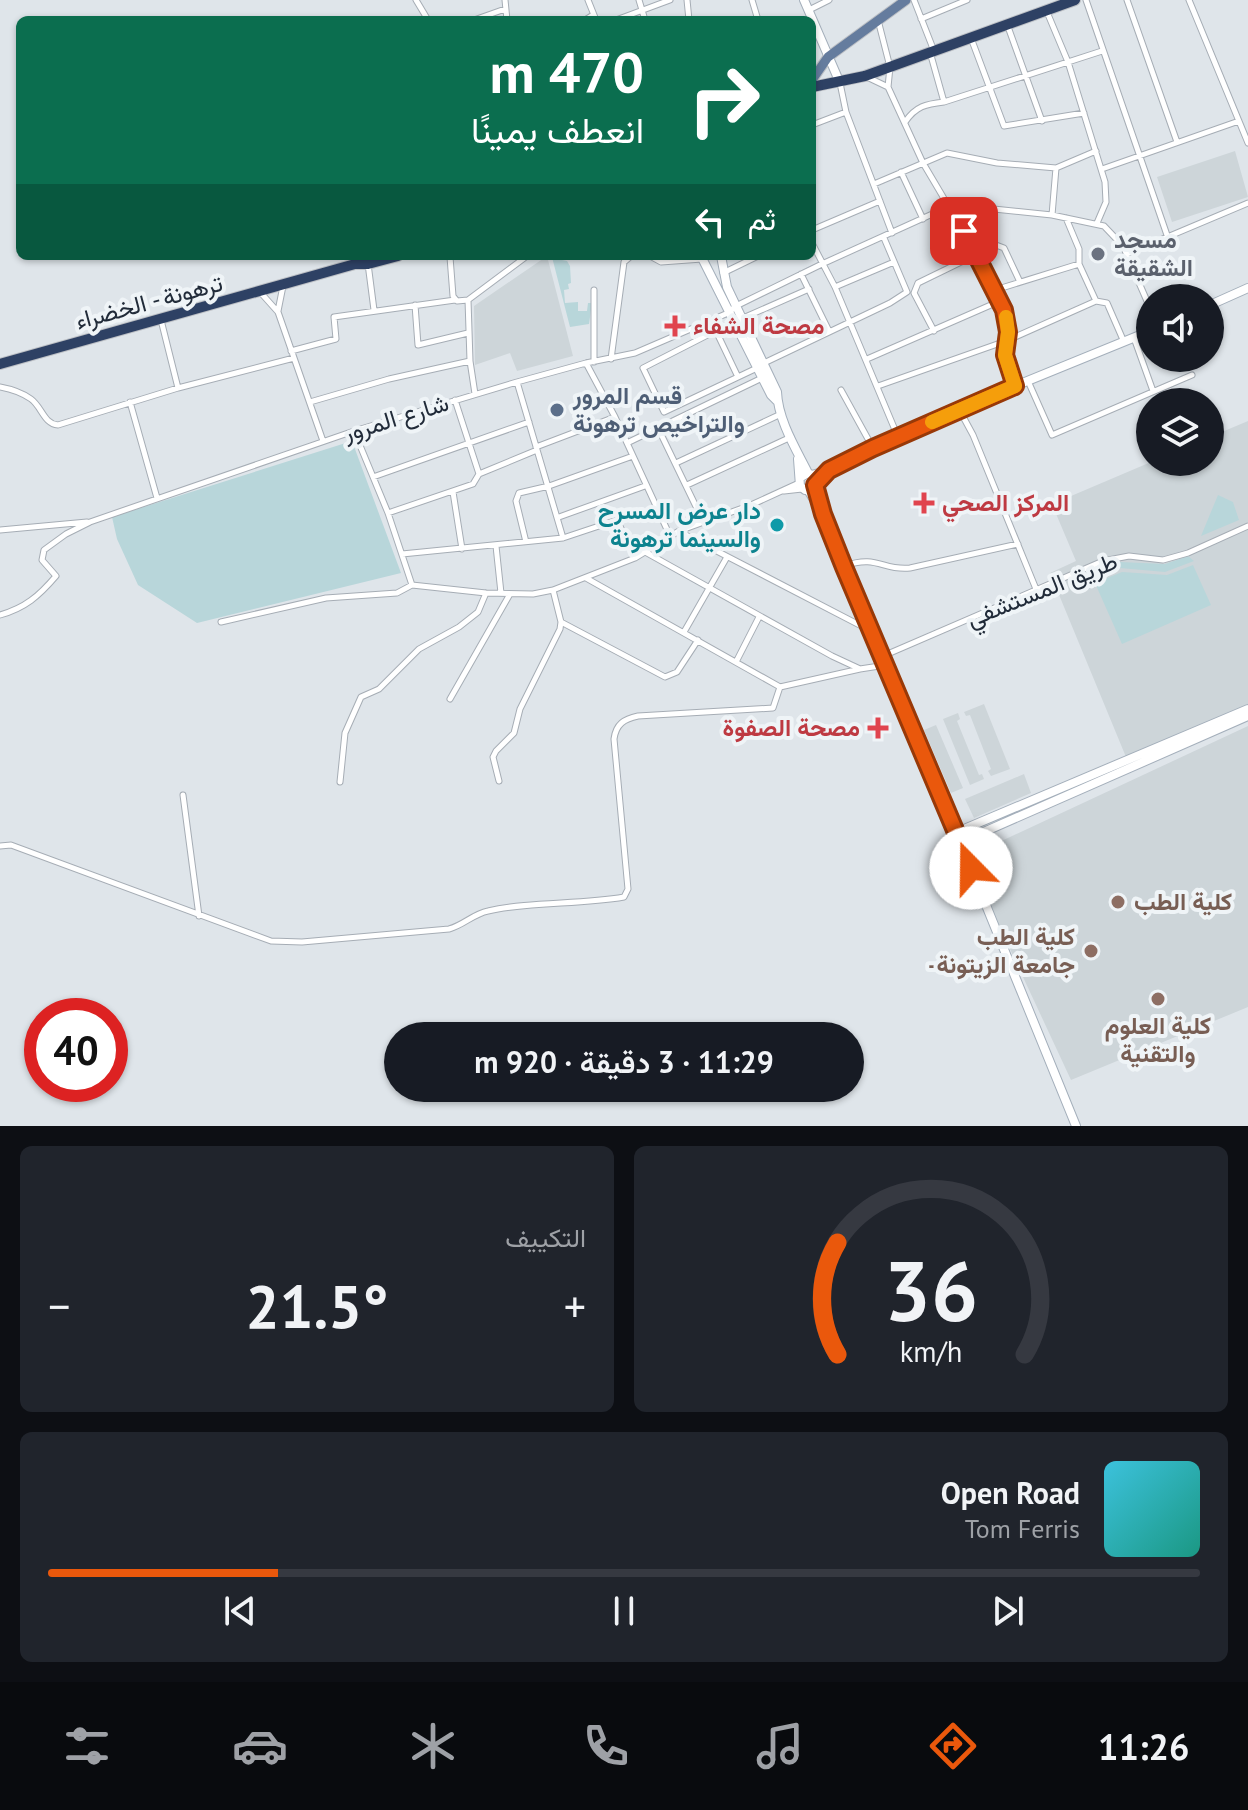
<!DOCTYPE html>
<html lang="ar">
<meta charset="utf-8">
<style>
body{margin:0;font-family:"PT Sans",Vazirmatn,sans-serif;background:#20242c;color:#f1f3f6;direction:rtl;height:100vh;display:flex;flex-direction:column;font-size:30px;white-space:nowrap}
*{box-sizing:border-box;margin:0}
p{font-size:26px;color:#9ea1a6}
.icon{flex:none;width:44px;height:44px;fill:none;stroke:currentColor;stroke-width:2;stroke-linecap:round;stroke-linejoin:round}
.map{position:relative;height:1126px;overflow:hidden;direction:ltr}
.drawer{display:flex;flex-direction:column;gap:20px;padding:20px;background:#0d0f14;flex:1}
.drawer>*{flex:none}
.guide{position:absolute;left:16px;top:16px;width:800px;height:244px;border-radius:12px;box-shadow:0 2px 6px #0004;direction:rtl;background:#0b6e4f;color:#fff;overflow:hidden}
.fabs{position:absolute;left:1136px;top:284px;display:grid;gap:16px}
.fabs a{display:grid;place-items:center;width:88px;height:88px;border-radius:50%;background:#171b24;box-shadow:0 2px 6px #0004;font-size:40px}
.speed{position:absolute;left:24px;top:998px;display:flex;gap:16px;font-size:40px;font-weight:700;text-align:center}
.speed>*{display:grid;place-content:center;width:104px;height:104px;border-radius:50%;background:#171b24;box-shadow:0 2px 6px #0004;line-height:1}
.speed .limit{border:12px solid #d22;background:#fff;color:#111}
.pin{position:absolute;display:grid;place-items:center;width:68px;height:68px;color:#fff;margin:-34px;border-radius:16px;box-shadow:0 4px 12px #0006}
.me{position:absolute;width:88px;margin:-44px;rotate:338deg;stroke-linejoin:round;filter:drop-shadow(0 0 6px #0008)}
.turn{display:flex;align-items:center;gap:28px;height:168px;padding:0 40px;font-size:36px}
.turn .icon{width:104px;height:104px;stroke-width:2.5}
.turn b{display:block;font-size:56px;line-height:68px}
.then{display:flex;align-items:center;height:76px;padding:0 40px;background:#0003;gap:16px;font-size:30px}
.big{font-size:60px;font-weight:600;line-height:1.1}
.drawer .widget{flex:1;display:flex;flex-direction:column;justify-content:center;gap:12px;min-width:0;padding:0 28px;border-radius:12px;background:#20242c}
.drawer .dial{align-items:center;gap:0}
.dial svg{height:208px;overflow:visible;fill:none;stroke:#363941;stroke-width:7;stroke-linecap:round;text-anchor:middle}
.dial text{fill:#f1f3f6;stroke:none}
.song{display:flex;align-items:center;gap:24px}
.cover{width:96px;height:96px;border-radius:12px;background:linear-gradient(135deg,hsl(190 70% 55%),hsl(170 70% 35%))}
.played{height:8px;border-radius:4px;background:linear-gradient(90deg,#ea580c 20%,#363941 20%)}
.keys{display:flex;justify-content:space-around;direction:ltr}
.heat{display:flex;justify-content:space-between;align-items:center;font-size:44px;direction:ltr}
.drawer .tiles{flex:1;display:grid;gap:20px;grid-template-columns:1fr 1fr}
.widget:last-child{grid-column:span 2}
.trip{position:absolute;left:384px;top:1022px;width:480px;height:80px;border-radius:40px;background:#171b24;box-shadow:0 2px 6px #0004;font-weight:600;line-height:80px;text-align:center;direction:rtl}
.tabs{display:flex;height:128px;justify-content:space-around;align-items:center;background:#090b0e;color:#9ea1a6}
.tabs .icon{width:56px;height:56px}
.tabs .on{color:#ea580c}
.tabs b{font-size:36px;color:#f1f3f6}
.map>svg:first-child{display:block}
.built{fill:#cdd5d9}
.green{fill:#b8d6da}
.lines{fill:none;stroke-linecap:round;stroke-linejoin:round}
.street-casing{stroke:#a6adb5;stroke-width:7}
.secondary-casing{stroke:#a4afbb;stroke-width:10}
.primary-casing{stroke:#bcbfc4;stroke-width:11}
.highway-casing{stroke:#bcbfc4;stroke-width:12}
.street{stroke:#fff;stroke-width:5}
.secondary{stroke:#fff;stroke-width:8}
.primary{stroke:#657c9e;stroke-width:9}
.highway{stroke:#2e4164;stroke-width:10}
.route-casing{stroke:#983908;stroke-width:20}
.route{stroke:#ea580c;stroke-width:14}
.slow{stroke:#f59e0b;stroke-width:14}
.worship-dot{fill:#6b7280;stroke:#eff4f7;stroke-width:3}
.health-dot{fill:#e0444e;stroke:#eff4f7;stroke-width:3}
.service-dot{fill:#5c6f8a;stroke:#eff4f7;stroke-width:3}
.culture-dot{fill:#0f9aa8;stroke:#eff4f7;stroke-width:3}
.education-dot{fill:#8d6e63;stroke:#eff4f7;stroke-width:3}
.labels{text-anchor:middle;stroke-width:8;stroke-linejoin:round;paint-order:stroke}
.worship-label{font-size:24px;font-weight:bold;fill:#5b616d;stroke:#eff4f7;text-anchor:start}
.street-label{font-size:24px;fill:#212b39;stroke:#eff4f7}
.health-label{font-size:24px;font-weight:bold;fill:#be3a42;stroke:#eff4f7;text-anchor:start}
.service-label{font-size:24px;font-weight:bold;fill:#4e5e75;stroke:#eff4f7;text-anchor:start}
.culture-label{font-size:24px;font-weight:bold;fill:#0d838f;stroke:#eff4f7;text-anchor:end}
.education-label{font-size:24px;font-weight:bold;fill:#785e54;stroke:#eff4f7;text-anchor:start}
</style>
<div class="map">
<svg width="1248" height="1126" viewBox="0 0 1248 1126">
<rect width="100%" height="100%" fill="#dfe5ea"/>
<!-- built -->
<path class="built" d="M 1235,151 L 1248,197 L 1172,222 L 1157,177 Z
M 547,256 L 573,356 L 517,371 L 510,353 L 475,365 L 474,306 Z
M 1248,421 L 1248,705 L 1126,757 L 1050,573 L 1076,561 L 1054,509 L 1059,507 L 1057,502 L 1151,462 L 1210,462 L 1210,437 Z
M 984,704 L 1010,769 L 991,776 L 988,771 L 991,769 L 970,715 L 966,716 L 964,712 Z
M 958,713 L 960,719 L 957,721 L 979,775 L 982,774 L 984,779 L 970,785 L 943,719 Z
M 936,725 L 963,788 L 951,793 L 924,730 Z
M 1248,726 L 1248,1007 L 1071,1080 L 962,846 L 978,852 Z
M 1024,774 L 1031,793 L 974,818 L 965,799 Z"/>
<!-- green -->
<path class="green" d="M 561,256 L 562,260 L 567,261 L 570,266 L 571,283 L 568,284 L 569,289 L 564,290 L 565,303 L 578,302 L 578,311 L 587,311 L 588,303 L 592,303 L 589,324 L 570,327 L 552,257 Z
M 352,441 L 401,573 L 197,623 L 138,585 L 117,539 L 112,517 Z
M 1218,495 L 1233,502 L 1239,520 L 1201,536 Z
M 1188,556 L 1194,561 L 1165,572 L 1120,568 L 1092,578 L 1090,573 L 1120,562 L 1165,564 Z
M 1193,565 L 1211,605 L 1122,644 L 1095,583 L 1122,572 L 1167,575 Z"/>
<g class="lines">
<defs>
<path id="street" d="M 416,0 L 428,20
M 505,0 L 507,20
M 588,0 L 596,20
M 639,0 L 645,20
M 687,0 L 689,20
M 752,0 L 758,20
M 914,0 L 934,51
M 1086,0 L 1168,238
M 1127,0 L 1177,142
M 1189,0 L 1248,143
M 809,10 L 829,0
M 1047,12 L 1068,62 L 1105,182 L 1106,202 L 1097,223
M 921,19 L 967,0
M 474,20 L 505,9
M 585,20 L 593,15
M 616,20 L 670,0
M 878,20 L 890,67 L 888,87 L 923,163 L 978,256 L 1004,310 L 1008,332 L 1005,355 L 1015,385
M 1007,24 L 1042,121
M 971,38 L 1004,126 L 1084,113
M 930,52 L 944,102 L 1102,51
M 867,77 L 888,87
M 840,83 L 846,112 L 892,233
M 905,122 C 916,106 926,104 944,102
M 812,125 L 846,112
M 1102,169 L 1239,121
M 901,172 L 923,219
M 874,184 L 947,153 L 997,163 L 1056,168 L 1096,151
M 1052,215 L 1056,168
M 1066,218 L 1079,249 L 1079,264 L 1096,301
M 812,230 L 880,201
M 812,243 L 835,287 L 894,262
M 1127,254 L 1248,203
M 367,256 L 374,310
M 650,256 L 661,262 L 702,259
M 450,257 L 453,296 L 457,301 L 468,300
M 723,273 L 758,256
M 801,274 L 829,331
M 835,287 L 898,437
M 594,290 L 594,362
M 995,290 L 1079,264
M 261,293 L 278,312 L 323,441
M 415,305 L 418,345 L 468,333
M 278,311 L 283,286
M 743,318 L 809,289
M 161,320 L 178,388
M 733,322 L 643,368 L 664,412 L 757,368
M 716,331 L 738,377
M 934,331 L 914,293 L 918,283 L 996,245 L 1004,248 L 1020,282
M 1134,338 L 1153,391
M 291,351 L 336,339 L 334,317 L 455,300
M 611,359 L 624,262 L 631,256
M 867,359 L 1000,301
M 586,363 L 615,417 L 670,536
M 764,363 L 890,303 L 907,292 L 884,238
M 1028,381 L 1052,435 L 1192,375
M 517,382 L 563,538
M 878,386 L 1006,341 L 1096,301 L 1107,303 L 1124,342
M 0,387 C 11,389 21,392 31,399 C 42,407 44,424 58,425 L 178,388 L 294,358
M 841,390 L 873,448
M 475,394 L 470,361 L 468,300 L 527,256
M 455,400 L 479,474
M 130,402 L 157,498
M 310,402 L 389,379 L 470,361
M 960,411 L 973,435 L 1036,589
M 658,428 L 703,521
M 354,431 L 388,513 L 412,585
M 627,443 L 762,378
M 536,447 L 615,417
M 676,463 L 781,414
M 373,477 L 529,422
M 687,485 L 791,437
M 784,491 L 802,489
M 453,492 L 462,549
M 388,513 L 473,484 L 479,474 L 537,450
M 559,517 L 645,486
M 0,530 L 87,522
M 680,532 L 873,632
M 526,542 L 516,501 L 519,493 L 549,486 L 633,456
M 496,546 L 501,593
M 647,553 L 832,656 L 860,669 L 886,665
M 402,554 L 563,538 L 617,520 L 635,558
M 844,566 C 878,554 882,571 910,568 L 1018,544
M 586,578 L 780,687
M 0,615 C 25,608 39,596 56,576 L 42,560 L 44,550 L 66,534 L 90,522 L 354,431 L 517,382 L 586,363 L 635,353 L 728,313 L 736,306 L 822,264 L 950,206 L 965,206 L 1052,215 L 1104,226 L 1123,246 L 1150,308
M 221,622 L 326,598 L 397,593 L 412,585 L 486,593 L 533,594 L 553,590 L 635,558 L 679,531 L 751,505 L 799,483
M 561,622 L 665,677 L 677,672 L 698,640
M 684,632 L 727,557
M 883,656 L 1103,561 L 1129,556 L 1163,560 L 1188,553 L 1248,526
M 736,662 L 759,617
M 450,699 L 510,594
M 499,781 L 493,757 L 496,751 L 514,733 L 520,709 L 560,629 L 561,622 L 553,590
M 340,782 L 345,733 L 361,697 L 379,689 L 419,649 L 459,627 L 478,612 L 486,593
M 183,795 L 199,916
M 0,846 L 11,845 L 271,941 L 302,942 L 449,929 C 464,925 473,914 488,911 C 532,901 579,905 624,897 L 628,889 L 614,739 C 616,724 624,719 638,716 L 773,708 L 780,687 L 860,669"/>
<path id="secondary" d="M 804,0 L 840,83
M 701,256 L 771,395 L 777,401
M 721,256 L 727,287 L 777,392 C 778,420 796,449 808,473
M 1210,305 L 1248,288
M 798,459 L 800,486 L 805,490 L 813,488 L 816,481 L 812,475 L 808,473 L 801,477
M 812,475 L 829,470 L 873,448 L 1015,386 L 1150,331
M 808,490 L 823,514 L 911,721 L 1076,1126
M 957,832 L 1248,709
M 961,842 L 1248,716"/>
<path id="primary" d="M 812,80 L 828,57 L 906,0"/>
<path id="highway" d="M 812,87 L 865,76 L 1075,0
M 0,364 L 355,264 L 368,264 L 398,256"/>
</defs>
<!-- street casing -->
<use href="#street" class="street-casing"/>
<!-- secondary casing -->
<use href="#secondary" class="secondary-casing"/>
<!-- primary casing -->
<use href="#primary" class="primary-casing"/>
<!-- highway casing -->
<use href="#highway" class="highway-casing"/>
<!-- street -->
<use href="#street" class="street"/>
<!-- secondary -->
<use href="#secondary" class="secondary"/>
<!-- primary -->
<use href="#primary" class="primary"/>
<!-- highway -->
<use href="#highway" class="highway"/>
</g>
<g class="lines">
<defs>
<path id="route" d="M 964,231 L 1004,310 L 1008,332 L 1005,355 L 1015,386 L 873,448 L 829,470 L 815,485 L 823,514 L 844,567 L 971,868"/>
</defs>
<!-- route casing -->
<use href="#route" class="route-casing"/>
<!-- route -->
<use href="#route" class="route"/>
<!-- slow -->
<path class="slow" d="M 932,422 L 1015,386 L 1005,355 L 1008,332 L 1006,317"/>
</g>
<!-- markers -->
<circle class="worship-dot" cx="1098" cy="254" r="8"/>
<g class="health-dot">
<path d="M671 314h8v8h8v8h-8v8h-8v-8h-8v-8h8z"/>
<path d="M920 491h8v8h8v8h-8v8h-8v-8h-8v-8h8z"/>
<path d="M874 716h8v8h8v8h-8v8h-8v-8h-8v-8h8z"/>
</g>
<circle class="service-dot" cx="557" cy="410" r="8"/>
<circle class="culture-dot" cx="777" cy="525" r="8"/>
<g class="education-dot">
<circle cx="1118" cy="902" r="8"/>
<circle cx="1091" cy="951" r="8"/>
<circle cx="1158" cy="999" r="8"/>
</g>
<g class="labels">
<!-- worship labels -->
<g class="worship-label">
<text x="1114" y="248">مسجد<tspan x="1114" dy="28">الشقيقة</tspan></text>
</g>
<!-- street labels -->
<g class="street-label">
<text transform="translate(149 302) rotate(-15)" y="8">ترهونة - الخضراء</text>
<text transform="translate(396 418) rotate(-17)" y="8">شارع المرور</text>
<text transform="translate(1042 590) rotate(-22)" y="8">طريق المستشفي</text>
</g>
<!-- health labels -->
<g class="health-label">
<text x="693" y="334">مصحة الشفاء</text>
<text x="942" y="511">المركز الصحي</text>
<text x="860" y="736" text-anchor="end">مصحة الصفوة</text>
</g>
<!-- service labels -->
<g class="service-label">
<text x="573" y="404">قسم المرور<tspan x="573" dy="28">والتراخيص ترهونة</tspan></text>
</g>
<!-- culture labels -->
<g class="culture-label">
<text x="761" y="519">دار عرض المسرح<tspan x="761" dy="28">والسينما ترهونة</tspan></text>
</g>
<!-- education labels -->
<g class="education-label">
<text x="1134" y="910">كلية الطب</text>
<text x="1075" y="945" text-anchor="end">كلية الطب<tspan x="1075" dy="28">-جامعة الزيتونة</tspan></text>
<text x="1158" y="1034" text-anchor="middle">كلية العلوم<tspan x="1158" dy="28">والتقنية</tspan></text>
</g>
</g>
</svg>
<div class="fabs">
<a><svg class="icon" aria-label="sound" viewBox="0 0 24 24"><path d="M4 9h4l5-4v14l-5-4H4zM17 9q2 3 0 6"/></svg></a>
<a><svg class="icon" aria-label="layers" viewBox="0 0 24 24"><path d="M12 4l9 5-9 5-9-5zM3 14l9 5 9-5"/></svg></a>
</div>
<div class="speed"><div class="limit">40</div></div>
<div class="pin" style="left:964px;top:231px;background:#d93025"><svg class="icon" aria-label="arrive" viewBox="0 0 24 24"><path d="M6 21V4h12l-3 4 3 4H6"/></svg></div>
<svg class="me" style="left:971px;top:868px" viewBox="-20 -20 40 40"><circle r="19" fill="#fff"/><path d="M0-13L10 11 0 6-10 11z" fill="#ea580c"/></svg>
<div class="trip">11:29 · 3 دقيقة · 920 m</div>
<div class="guide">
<div class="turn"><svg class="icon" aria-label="right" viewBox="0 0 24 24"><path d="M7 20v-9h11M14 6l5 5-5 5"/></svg><div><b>470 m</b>انعطف يمينًا</div></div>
<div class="then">ثم<svg class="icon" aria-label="left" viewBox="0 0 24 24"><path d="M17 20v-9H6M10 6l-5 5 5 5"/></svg></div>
</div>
</div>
<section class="drawer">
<div class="tiles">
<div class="widget dial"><svg viewBox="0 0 100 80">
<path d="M14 69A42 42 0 1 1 86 69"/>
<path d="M14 69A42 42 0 0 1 14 26" stroke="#ea580c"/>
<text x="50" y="56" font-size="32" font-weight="700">36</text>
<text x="50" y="72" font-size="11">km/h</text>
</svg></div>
<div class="widget"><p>التكييف</p>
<div class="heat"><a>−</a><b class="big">21.5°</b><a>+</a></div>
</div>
<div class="widget">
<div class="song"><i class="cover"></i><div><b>Open Road</b><p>Tom Ferris</p></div></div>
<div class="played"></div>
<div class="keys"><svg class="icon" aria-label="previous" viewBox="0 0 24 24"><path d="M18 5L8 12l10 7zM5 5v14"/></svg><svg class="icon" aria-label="pause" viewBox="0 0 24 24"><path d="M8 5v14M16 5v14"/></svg><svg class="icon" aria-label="next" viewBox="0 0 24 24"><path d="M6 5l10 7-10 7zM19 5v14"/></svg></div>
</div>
</div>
</section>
<nav class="tabs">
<b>11:26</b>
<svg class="icon on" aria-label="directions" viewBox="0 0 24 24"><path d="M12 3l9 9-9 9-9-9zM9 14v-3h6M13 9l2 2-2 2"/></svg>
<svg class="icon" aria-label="music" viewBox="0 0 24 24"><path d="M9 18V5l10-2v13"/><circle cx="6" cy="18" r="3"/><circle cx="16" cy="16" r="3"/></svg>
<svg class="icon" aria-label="phone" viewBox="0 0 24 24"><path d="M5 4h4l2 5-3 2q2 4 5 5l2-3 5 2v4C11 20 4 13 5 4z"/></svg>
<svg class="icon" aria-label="climate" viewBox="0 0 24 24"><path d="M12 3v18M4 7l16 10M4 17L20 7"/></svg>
<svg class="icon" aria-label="car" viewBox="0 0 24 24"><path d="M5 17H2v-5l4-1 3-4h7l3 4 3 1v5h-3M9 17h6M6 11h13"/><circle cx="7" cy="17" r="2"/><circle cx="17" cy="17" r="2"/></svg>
<svg class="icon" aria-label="filters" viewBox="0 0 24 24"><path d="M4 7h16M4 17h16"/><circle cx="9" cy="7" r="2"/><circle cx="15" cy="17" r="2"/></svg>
</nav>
